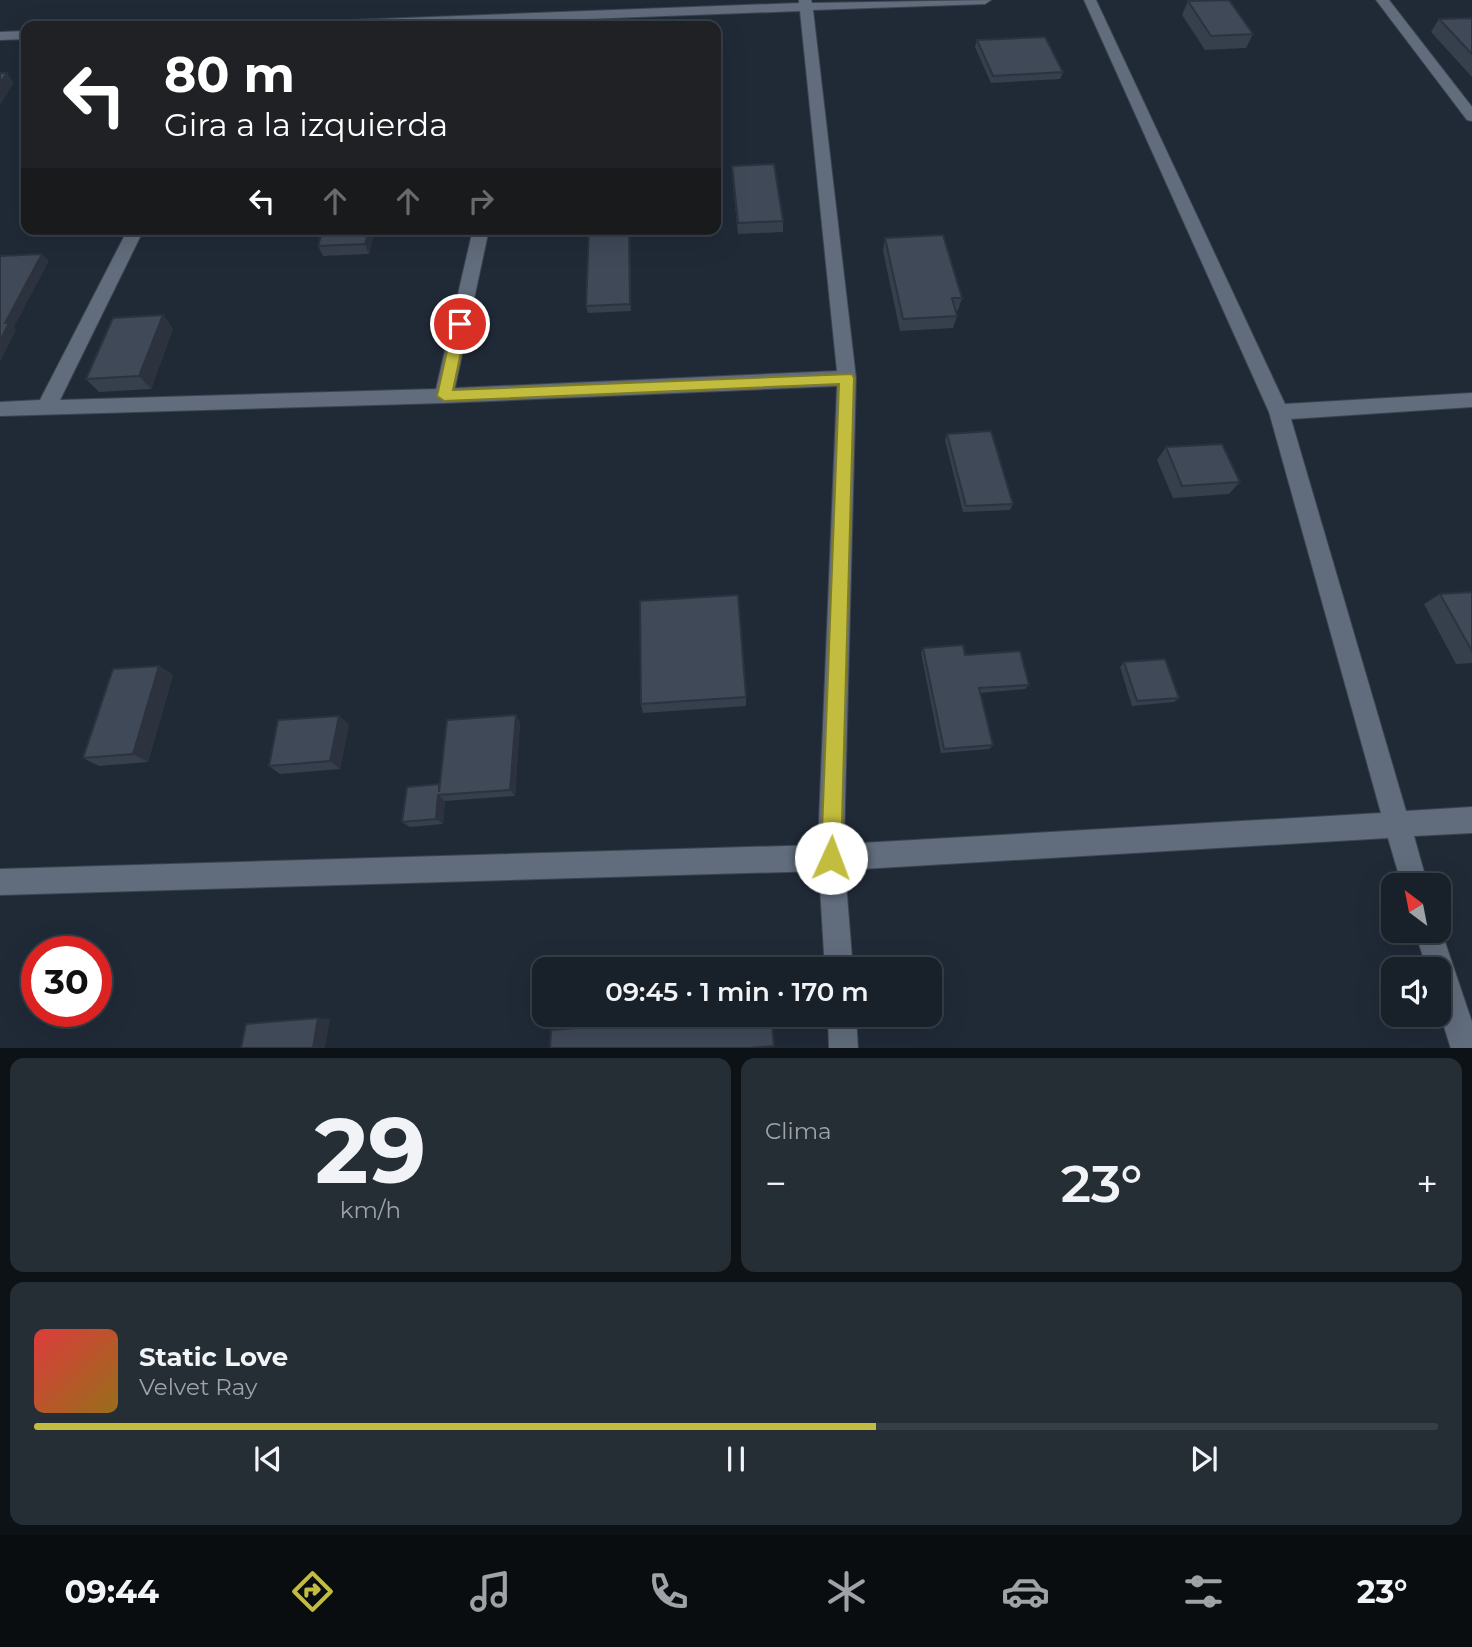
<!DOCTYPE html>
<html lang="es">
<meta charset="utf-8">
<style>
body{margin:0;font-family:Montserrat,sans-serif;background:#252d35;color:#f1f3f6;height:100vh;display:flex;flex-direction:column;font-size:26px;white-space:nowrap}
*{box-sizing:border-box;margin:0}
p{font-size:23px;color:#9fa3a8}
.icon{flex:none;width:38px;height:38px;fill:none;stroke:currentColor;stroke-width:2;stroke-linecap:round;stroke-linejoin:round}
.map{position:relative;height:1048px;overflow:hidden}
.panel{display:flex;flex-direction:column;gap:10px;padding:10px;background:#0d1217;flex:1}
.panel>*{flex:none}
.top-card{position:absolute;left:21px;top:21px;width:700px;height:214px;border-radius:14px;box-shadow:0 7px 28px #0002,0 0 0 2px #363e46;background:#202124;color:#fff;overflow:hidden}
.needle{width:46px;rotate:328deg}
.tools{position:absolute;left:1381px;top:873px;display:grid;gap:14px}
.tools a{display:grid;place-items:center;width:70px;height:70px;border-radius:14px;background:#182029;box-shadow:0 7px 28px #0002,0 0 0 2px #363e46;font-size:35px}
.speed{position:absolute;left:21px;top:936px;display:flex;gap:14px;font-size:35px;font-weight:700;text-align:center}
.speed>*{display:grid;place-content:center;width:91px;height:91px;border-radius:50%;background:#182029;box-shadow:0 7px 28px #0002,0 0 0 2px #363e46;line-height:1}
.speed .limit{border:10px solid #d22;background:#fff;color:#111}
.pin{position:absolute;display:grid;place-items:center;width:60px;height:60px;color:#fff;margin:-30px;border:4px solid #fff;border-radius:50%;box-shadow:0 2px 7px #0007}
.me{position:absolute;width:77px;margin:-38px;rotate:2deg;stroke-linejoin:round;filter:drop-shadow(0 0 5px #0008)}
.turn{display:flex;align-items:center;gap:24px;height:147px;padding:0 28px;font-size:32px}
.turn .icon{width:91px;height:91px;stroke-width:2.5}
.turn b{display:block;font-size:49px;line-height:60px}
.lanes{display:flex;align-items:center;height:66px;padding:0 28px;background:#0003;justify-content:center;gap:35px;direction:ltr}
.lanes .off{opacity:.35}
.big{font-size:52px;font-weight:600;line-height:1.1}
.panel .widget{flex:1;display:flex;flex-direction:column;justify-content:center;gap:10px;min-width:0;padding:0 24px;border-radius:14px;background:#252d35}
.panel .dial{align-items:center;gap:0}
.dial b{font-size:91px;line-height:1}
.song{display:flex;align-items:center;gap:21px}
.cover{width:84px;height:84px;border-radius:10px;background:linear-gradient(135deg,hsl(0 70% 55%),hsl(40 70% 35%))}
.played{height:7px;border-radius:4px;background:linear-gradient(90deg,#c2bd3f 60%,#363e46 60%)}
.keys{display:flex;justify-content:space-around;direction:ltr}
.heat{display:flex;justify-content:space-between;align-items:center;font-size:38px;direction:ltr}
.panel .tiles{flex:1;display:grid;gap:10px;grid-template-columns:1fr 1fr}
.widget:last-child{grid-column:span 2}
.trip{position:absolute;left:532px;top:957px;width:410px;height:70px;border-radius:14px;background:#182029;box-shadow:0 7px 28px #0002,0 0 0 2px #363e46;font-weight:600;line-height:70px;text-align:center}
.tab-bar{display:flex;height:112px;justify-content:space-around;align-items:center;background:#0a0d10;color:#9fa3a8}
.tab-bar .icon{width:49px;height:49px}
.tab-bar .current{color:#c2bd3f}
.tab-bar b{font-size:32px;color:#f1f3f6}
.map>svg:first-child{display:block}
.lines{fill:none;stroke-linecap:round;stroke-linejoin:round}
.minor-casing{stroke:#3d4450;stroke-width:2}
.minor{fill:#616c7c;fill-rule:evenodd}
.wall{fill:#363f4c}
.shaded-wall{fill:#2c333e}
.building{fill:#3f4958;stroke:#2c333e;stroke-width:2}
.route{fill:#c2bd3f;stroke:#7e7b29;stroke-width:2}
</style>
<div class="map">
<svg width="1472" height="1049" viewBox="0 0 1472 1049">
<rect width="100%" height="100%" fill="#202a37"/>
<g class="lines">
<defs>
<path id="minor" d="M 799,0 L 811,0 L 812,3 L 991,0 L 985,4 L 813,10 L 856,378 L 844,844 L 1381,813 L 1269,412 L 1084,0 L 1096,0 L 1285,404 L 1472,393 L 1472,407 L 1291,419 L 1406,811 L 1472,807 L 1472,833 L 1414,836 L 1428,886 L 1402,886 L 1388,838 L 845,870 L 853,970 L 825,970 L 819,871 L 0,895 L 0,869 L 818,845 L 837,386 L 444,403 L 0,416 L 0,402 L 40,400 L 128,229 L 144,229 L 60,400 L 436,389 L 473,229 L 489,229 L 455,388 L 837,371 L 800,11 L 399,26 L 293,26 L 300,22 L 799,3 Z
M 1376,0 L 1389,0 L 1472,107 L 1472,121 L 1467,120 Z
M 26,31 L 26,39 L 0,40 L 0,32 Z
M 1438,921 L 1472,1022 L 1472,1049 L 1451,1049 L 1438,1007 L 1438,970 L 1427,970 L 1415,931 L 1438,931 Z
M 828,1015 L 856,1015 L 858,1049 L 829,1049 Z"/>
</defs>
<!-- minor casing -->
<use href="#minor" class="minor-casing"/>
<!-- minor -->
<use href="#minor" class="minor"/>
</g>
<!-- wall -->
<path class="wall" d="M 1188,1 L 1253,34 L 1246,48 L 1205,50 L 1182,15 Z
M 1472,18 L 1472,77 L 1431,32 L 1439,19 Z
M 977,40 L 1063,72 L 1060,79 L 991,83 L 975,47 Z
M 732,166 L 783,221 L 783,232 L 738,234 L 732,177 Z
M 323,229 L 375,229 L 369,254 L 323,256 L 318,246 Z
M 630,229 L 631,311 L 588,313 L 586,306 Z
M 885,238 L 962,298 L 958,310 L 955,311 L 957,316 L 953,328 L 900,331 L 883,251 Z
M 163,315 L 173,329 L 151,389 L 99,392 L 86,379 Z
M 947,434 L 1013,504 L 1010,510 L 963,512 L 945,440 Z
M 1166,447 L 1240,482 L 1229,494 L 1173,498 L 1157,460 Z
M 1472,592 L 1472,663 L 1456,664 L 1424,604 L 1440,594 Z
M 923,648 L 1029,685 L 1025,689 L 980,693 L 993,745 L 989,749 L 941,753 L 921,653 Z
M 1124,662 L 1179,698 L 1174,702 L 1132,706 L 1120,667 Z
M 159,666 L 173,675 L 148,762 L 99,766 L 83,758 Z
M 746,697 L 746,706 L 643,713 L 641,704 Z
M 520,722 L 515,796 L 445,801 L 443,824 L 410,827 L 402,822 L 440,784 Z
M 349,724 L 340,769 L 280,774 L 269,766 Z"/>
<!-- shaded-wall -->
<path class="shaded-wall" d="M 7,73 L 14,83 L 0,105 L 0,83 Z
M 369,229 L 375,229 L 369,254 L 365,244 Z
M 629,229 L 630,229 L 631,311 L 630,304 Z
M 42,254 L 49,261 L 14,327 L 16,330 L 0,362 L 0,341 L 5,323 Z
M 163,315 L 173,329 L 151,389 L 139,376 Z
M 159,666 L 173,675 L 148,762 L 133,754 Z
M 516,715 L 520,722 L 515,796 L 510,790 Z
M 339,716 L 349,724 L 340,769 L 330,761 Z
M 438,795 L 445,801 L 443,824 L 436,819 Z
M 318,1018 L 330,1019 L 325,1048 L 313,1048 Z"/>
<!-- building -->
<path class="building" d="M 1229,0 L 1253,34 L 1211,36 L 1188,1 Z
M 1472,18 L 1472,54 L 1439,19 Z
M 1045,37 L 1063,72 L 993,76 L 977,40 Z
M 0,73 L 7,73 L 0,83 Z
M 774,164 L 783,221 L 738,223 L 732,166 Z
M 323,229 L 369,229 L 365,244 L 318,246 Z
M 589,229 L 629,229 L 630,304 L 586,306 Z
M 943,235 L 962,298 L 952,298 L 957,316 L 903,319 L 885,238 Z
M 42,254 L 5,323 L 9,323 L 0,341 L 0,256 Z
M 163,315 L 139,376 L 86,379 L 113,318 Z
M 991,431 L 1013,504 L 966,506 L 947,434 Z
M 1222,444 L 1240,482 L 1182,486 L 1166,447 Z
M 1472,592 L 1472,651 L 1440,594 Z
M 738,595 L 746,697 L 641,704 L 640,601 Z
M 963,645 L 965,655 L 1020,651 L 1029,685 L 979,688 L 993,745 L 944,749 L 923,648 Z
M 1165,659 L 1179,698 L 1137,701 L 1124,662 Z
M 159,666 L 133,754 L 83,758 L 113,669 Z
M 516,715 L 510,790 L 438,795 L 436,819 L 402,822 L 407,787 L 439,784 L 439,792 L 447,720 Z
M 339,716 L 330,761 L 269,766 L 278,720 Z
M 666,1015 L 771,1015 L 774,1046 L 750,1048 L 550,1048 L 551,1030 L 666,1021 Z
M 318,1018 L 313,1048 L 241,1048 L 246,1024 Z"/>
<!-- route -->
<path class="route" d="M 460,320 L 467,324 L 453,390 L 852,374 L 854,378 L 841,858 L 838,865 L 831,868 L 824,865 L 821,858 L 839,384 L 444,401 L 437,396 L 453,324 Z"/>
</svg>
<div class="tools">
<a><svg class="needle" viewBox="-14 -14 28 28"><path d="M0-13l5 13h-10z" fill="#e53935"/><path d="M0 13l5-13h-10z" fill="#9fa3a8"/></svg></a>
<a><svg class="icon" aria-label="sound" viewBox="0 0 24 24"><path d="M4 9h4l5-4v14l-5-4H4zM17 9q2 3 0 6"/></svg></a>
</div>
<div class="speed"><div class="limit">30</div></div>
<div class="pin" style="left:460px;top:324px;background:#d93025"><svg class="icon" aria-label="arrive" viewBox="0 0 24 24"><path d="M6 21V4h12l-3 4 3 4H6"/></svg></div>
<svg class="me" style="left:831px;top:858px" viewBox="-20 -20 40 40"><circle r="19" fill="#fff"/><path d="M0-13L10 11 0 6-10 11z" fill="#c2bd3f"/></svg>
<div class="trip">09:45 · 1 min · 170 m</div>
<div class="top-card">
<div class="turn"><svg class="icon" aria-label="left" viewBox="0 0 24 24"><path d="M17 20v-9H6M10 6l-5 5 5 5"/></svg><div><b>80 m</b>Gira a la izquierda</div></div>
<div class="lanes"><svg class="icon" aria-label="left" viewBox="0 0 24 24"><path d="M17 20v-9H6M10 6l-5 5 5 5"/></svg><svg class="icon off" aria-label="ahead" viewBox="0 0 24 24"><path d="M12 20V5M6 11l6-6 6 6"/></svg><svg class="icon off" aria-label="ahead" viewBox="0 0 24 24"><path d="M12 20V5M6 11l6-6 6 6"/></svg><svg class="icon off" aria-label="right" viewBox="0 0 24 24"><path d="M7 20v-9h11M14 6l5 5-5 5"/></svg></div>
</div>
</div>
<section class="panel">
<div class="tiles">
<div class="widget dial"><b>29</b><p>km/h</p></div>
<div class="widget"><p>Clima</p>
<div class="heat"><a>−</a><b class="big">23°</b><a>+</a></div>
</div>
<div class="widget">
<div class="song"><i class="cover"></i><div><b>Static Love</b><p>Velvet Ray</p></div></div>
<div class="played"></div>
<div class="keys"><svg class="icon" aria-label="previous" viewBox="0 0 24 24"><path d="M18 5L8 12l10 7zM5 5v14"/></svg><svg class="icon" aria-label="pause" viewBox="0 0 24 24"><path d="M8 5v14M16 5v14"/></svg><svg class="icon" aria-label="next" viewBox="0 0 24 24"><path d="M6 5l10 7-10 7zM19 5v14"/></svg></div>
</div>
</div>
</section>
<nav class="tab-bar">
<b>09:44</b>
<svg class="icon current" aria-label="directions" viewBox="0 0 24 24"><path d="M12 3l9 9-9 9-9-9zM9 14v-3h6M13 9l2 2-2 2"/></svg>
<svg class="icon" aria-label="music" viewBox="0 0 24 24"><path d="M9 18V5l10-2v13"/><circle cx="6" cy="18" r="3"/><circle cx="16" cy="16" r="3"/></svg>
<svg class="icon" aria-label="phone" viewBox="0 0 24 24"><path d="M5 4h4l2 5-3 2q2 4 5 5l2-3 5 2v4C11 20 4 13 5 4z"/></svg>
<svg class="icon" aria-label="climate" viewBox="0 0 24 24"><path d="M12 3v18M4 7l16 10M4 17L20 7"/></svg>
<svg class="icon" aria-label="car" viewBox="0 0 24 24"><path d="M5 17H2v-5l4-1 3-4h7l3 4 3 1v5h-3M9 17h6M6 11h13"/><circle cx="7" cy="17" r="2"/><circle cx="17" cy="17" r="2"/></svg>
<svg class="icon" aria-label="filters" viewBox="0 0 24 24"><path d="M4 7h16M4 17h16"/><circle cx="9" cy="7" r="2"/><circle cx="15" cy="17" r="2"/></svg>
<b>23°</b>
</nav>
